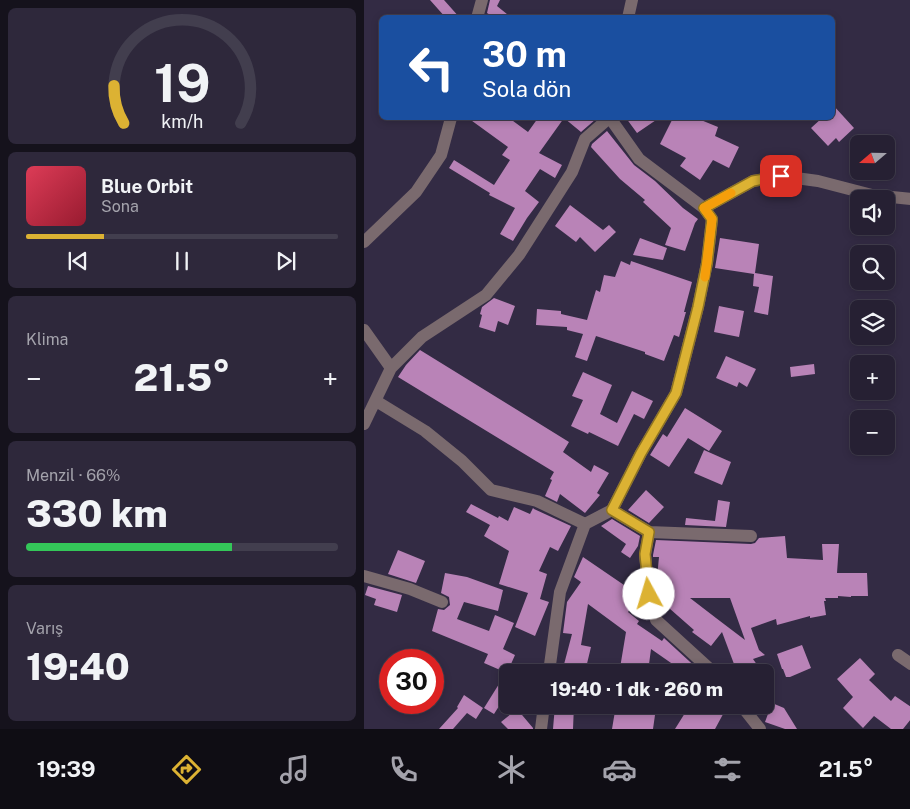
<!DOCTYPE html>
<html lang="tr">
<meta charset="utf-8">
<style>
body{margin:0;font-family:"Public Sans",sans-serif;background:#2e283b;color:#f1f3f6;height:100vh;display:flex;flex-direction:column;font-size:19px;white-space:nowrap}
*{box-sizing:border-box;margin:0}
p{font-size:16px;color:#a4a3ac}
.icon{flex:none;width:28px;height:28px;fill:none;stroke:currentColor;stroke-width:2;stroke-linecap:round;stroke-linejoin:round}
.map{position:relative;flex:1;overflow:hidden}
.side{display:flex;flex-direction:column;gap:8px;padding:8px;background:#15121c;width:364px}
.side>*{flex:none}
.hud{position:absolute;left:15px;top:15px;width:456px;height:105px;border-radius:8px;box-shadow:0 2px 8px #0003,0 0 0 1px #423e4e;background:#1a4fa0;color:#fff;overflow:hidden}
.needle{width:32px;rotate:250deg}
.buttons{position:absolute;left:486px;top:135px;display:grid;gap:10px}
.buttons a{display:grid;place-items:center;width:45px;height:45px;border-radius:8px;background:#262033;box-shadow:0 2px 8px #0003,0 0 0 1px #423e4e;font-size:25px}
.speed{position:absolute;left:15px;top:649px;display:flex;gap:10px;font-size:25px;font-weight:700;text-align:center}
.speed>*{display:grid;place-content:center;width:65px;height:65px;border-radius:50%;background:#262033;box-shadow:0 2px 8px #0003,0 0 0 1px #423e4e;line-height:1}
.speed .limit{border:8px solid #d22;background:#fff;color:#111}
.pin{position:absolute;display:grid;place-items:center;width:42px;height:42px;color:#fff;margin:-21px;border-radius:10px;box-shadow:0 2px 8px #0006}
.me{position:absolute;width:55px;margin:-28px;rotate:354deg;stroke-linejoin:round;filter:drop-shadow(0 0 4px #0008)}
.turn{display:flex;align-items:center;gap:18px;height:105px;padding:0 20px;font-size:22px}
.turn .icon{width:65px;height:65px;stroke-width:2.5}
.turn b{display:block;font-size:35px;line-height:42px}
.big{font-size:38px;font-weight:800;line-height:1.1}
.side .tile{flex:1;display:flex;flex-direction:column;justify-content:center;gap:8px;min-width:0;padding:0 18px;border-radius:8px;background:#2e283b}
.side .dial{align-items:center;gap:0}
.dial svg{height:130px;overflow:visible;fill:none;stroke:#423e4e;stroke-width:7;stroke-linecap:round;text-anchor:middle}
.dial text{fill:#f1f3f6;stroke:none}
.song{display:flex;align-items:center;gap:15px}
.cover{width:60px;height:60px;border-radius:8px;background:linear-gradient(135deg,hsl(350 70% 55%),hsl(350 70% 35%))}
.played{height:5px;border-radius:2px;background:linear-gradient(90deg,#dcb233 25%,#423e4e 25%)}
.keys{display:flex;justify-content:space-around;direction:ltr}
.heat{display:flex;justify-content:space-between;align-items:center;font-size:28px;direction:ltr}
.charge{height:8px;border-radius:4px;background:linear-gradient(90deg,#34c759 66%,#423e4e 0)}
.trip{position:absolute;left:135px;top:664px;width:275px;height:50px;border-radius:8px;background:#262033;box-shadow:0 2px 8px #0003,0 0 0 1px #423e4e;font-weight:800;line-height:50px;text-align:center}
.menu{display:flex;height:80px;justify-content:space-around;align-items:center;background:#0f0d14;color:#a4a3ac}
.menu .icon{width:35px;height:35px}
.menu .active{color:#dcb233}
.menu b{font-size:22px;color:#f1f3f6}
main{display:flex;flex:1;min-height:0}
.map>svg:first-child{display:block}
.building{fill:#b983b7;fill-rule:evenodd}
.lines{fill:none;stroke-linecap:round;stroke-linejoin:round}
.minor{stroke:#7a6a6e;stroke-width:12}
.tertiary{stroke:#7a6a6e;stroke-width:12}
.route-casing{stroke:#8f7421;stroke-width:12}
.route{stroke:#dcb233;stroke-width:9}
.slow{stroke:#f59e0b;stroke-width:9}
</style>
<main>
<section class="side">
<div class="tile dial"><svg viewBox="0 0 100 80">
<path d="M14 69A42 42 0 1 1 86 69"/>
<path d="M14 69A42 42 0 0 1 8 46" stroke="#dcb233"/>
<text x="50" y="56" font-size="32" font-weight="700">19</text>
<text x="50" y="72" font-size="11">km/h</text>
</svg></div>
<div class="tile">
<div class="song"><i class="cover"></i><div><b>Blue Orbit</b><p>Sona</p></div></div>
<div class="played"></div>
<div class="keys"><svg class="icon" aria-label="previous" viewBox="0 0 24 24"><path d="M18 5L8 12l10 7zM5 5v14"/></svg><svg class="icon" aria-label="pause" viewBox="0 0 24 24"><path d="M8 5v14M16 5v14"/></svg><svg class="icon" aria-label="next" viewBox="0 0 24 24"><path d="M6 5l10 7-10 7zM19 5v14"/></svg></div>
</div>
<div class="tile"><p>Klima</p>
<div class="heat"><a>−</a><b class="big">21.5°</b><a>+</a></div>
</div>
<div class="tile"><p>Menzil · 66%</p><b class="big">330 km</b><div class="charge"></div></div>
<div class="tile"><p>Varış</p><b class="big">19:40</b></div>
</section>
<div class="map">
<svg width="547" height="729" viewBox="0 0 547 729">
<rect width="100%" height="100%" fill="#332b44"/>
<!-- building -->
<path class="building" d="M 66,0 L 80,0 L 96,18 L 82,18 Z
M 126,0 L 136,0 L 133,6 L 148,18 L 131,18 L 123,13 Z
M 469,105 L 490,128 L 475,142 L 472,138 L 464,146 L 447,128 L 458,118 L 469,118 Z
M 104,118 L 145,118 L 164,132 L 174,118 L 231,118 L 232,119 L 217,132 L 200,118 L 175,153 L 198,165 L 191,178 L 176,169 L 161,191 L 175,202 L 163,218 L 149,241 L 136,234 L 151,208 L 125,195 L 126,193 L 85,168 L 90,160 L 130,185 L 146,160 L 138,155 L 144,147 Z
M 262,118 L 295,118 L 273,133 Z
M 309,118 L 332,118 L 354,127 L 351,136 L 375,147 L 365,168 L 349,160 L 336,180 L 316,166 L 322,158 L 296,144 Z
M 243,131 L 270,165 L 291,181 L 319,208 L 334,219 L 331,223 L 321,251 L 301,245 L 307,228 L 279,202 L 281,200 L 256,179 L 227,147 L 228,144 Z
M 206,205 L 239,230 L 245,225 L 252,232 L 231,252 L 216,237 L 212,242 L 191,226 Z
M 276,238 L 303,248 L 299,260 L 269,255 Z
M 356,238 L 395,244 L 391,273 L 409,276 L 404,315 L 390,312 L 395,287 L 389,286 L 390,274 L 351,268 Z
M 257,261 L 266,265 L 267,261 L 328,282 L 320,312 L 322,312 L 315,337 L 310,335 L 300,361 L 281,354 L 281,352 L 232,336 L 223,361 L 211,357 L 219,334 L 203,330 L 203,327 L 172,325 L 173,309 L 197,311 L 197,314 L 223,320 L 232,290 L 236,292 L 240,275 L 251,277 Z
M 130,298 L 151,306 L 144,325 L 134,321 L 131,332 L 115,327 L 118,315 L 116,314 L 118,307 Z
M 355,306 L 380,311 L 375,337 L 350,332 Z
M 56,350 L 205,442 L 199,452 L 227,472 L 230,465 L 245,473 L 233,493 L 236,495 L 221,513 L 196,494 L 193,502 L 181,496 L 188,480 L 186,479 L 190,472 L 34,377 L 42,365 Z
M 362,356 L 392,369 L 383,387 L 375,382 L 373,387 L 352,378 Z
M 450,364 L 451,374 L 427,377 L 426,367 Z
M 219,372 L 248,385 L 236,414 L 253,423 L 268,391 L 289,401 L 280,419 L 270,414 L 254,446 L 225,432 L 224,434 L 207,426 L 219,400 L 208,396 Z
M 321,408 L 358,431 L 345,451 L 324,438 L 305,467 L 286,455 L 299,434 L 303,437 Z
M 340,450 L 367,462 L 358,485 L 330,473 Z
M 282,490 L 300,507 L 285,523 L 264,510 Z
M 354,500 L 366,502 L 362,527 L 321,525 L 322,518 L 351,521 Z
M 107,504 L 134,518 L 135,516 L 144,521 L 150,507 L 166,514 L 169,508 L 170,509 L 207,526 L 194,551 L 186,547 L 175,571 L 183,574 L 176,599 L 185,602 L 171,636 L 151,627 L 164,593 L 135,584 L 145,551 L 120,536 L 126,525 L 102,512 Z
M 248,519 L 276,536 L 274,546 L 266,558 L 257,552 L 262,544 L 237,526 Z
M 421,536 L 423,558 L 459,560 L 458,544 L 475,544 L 473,573 L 503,573 L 504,596 L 487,596 L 487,597 L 474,596 L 474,598 L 461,598 L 462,601 L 460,601 L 462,615 L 446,618 L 446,616 L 413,625 L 412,619 L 387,628 L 395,650 L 401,655 L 389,659 L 398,672 L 373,672 L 358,632 L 347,646 L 328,632 L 330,630 L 297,601 L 308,590 L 292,588 L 295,557 L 289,557 L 289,555 L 292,540 L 387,544 L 391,543 L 395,538 ZM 326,598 L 366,598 L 381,640 L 352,618 Z
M 34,550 L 61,561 L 52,583 L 24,574 Z
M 219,557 L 260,585 L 262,583 L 277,594 L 264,612 L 275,621 L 273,624 L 298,641 L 300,638 L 337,672 L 320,672 L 287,649 L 284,672 L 256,668 L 262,632 L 224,604 L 217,645 L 227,647 L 221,672 L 198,672 L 208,634 L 199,633 L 203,602 L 217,582 L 210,577 Z
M 81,573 L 103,577 L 139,590 L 134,611 L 100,602 L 93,619 L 125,631 L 131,615 L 150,623 L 139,649 L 151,655 L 143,673 L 120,663 L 124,654 L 68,631 L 74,609 L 80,610 L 86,605 L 85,597 L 77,593 Z
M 4,586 L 38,595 L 33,612 L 10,605 L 12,599 L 1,595 Z
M 438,645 L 447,668 L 426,677 L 422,677 L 419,669 L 418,669 L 413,654 Z
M 496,658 L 511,674 L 505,680 L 527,701 L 531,696 L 547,707 L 547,719 L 539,729 L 527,729 L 510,716 L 499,728 L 479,708 L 489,697 L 473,679 Z
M 135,684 L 144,690 L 144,692 L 130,714 L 120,708 Z
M 100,695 L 119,708 L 112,719 L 103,713 L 89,729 L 75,729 L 94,708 L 93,707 Z
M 408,703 L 420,708 L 433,729 L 421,729 L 401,722 Z
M 191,705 L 210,705 L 209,729 L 189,729 Z
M 252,705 L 302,705 L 291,715 L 289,729 L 248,729 Z
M 306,705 L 364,705 L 351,729 L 311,729 L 321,713 Z
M 153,709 L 169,728 L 169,729 L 144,729 L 137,722 Z"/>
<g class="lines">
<!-- minor -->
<path class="minor" d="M 113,18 L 118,0
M 340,208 L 389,181 L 417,176 L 454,181 L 508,195 L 547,199
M 0,242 L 52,192 L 77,155 L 87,118
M 0,330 L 27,368
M 12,401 L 61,431 L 98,461 L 127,490 L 173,501 L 221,524
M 0,424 L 27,368 L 58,337 L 122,295 L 155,255 L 208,172 L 221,139 L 245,118
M 248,510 L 285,532 L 281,555 L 285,595 L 292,620 L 349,672
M 285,532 L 387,536
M 0,576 L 46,589 L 78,602
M 534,655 L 547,664
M 377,705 L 396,729"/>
<!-- tertiary -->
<path class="tertiary" d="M 264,18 L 268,0
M 185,672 L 196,592 L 221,524 L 248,510 L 277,453 L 312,393 L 334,307 L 343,263 L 348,219 L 340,208 L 275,159 L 246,118
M 177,729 L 180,705"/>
</g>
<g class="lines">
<defs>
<path id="route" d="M 285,594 L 281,554 L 285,532 L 248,510 L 277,453 L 312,393 L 334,307 L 343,263 L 348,219 L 340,208 L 389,181 L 417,176"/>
</defs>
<!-- route casing -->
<use href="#route" class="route-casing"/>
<!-- route -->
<use href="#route" class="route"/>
<!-- slow -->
<path class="slow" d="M 341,277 L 348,219 L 340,208 L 367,193"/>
</g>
</svg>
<div class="buttons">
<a><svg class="needle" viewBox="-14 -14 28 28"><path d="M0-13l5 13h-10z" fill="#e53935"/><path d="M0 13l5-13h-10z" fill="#a4a3ac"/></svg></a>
<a><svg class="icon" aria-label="sound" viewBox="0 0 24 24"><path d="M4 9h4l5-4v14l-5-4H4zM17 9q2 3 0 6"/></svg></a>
<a><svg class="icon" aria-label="search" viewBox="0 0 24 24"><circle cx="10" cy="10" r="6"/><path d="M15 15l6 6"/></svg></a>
<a><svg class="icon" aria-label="layers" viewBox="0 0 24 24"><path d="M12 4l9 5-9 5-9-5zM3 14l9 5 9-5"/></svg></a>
<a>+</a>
<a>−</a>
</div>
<div class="speed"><div class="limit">30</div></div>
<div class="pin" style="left:417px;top:176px;background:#d93025"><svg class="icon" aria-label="arrive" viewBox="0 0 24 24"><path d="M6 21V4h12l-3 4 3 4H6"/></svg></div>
<svg class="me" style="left:285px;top:594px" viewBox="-20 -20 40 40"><circle r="19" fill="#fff"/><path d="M0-13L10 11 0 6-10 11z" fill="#dcb233"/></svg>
<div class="trip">19:40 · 1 dk · 260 m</div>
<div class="hud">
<div class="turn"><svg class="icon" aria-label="left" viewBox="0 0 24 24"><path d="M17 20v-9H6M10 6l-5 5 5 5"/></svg><div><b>30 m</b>Sola dön</div></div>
</div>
</div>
</main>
<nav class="menu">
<b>19:39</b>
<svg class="icon active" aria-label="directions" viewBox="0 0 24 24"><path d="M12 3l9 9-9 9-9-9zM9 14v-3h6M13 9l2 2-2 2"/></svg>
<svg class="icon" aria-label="music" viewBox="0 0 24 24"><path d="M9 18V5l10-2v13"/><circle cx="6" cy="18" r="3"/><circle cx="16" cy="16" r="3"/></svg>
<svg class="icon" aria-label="phone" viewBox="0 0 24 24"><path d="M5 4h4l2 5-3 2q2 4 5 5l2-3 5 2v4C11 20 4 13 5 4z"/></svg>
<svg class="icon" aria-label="climate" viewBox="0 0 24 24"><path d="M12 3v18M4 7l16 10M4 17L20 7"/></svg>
<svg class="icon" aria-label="car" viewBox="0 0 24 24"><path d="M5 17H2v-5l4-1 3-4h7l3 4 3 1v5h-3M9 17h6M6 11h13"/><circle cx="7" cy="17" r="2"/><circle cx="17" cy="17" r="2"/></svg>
<svg class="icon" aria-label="filters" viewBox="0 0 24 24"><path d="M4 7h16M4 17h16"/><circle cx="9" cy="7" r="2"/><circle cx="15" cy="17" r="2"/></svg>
<b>21.5°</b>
</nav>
